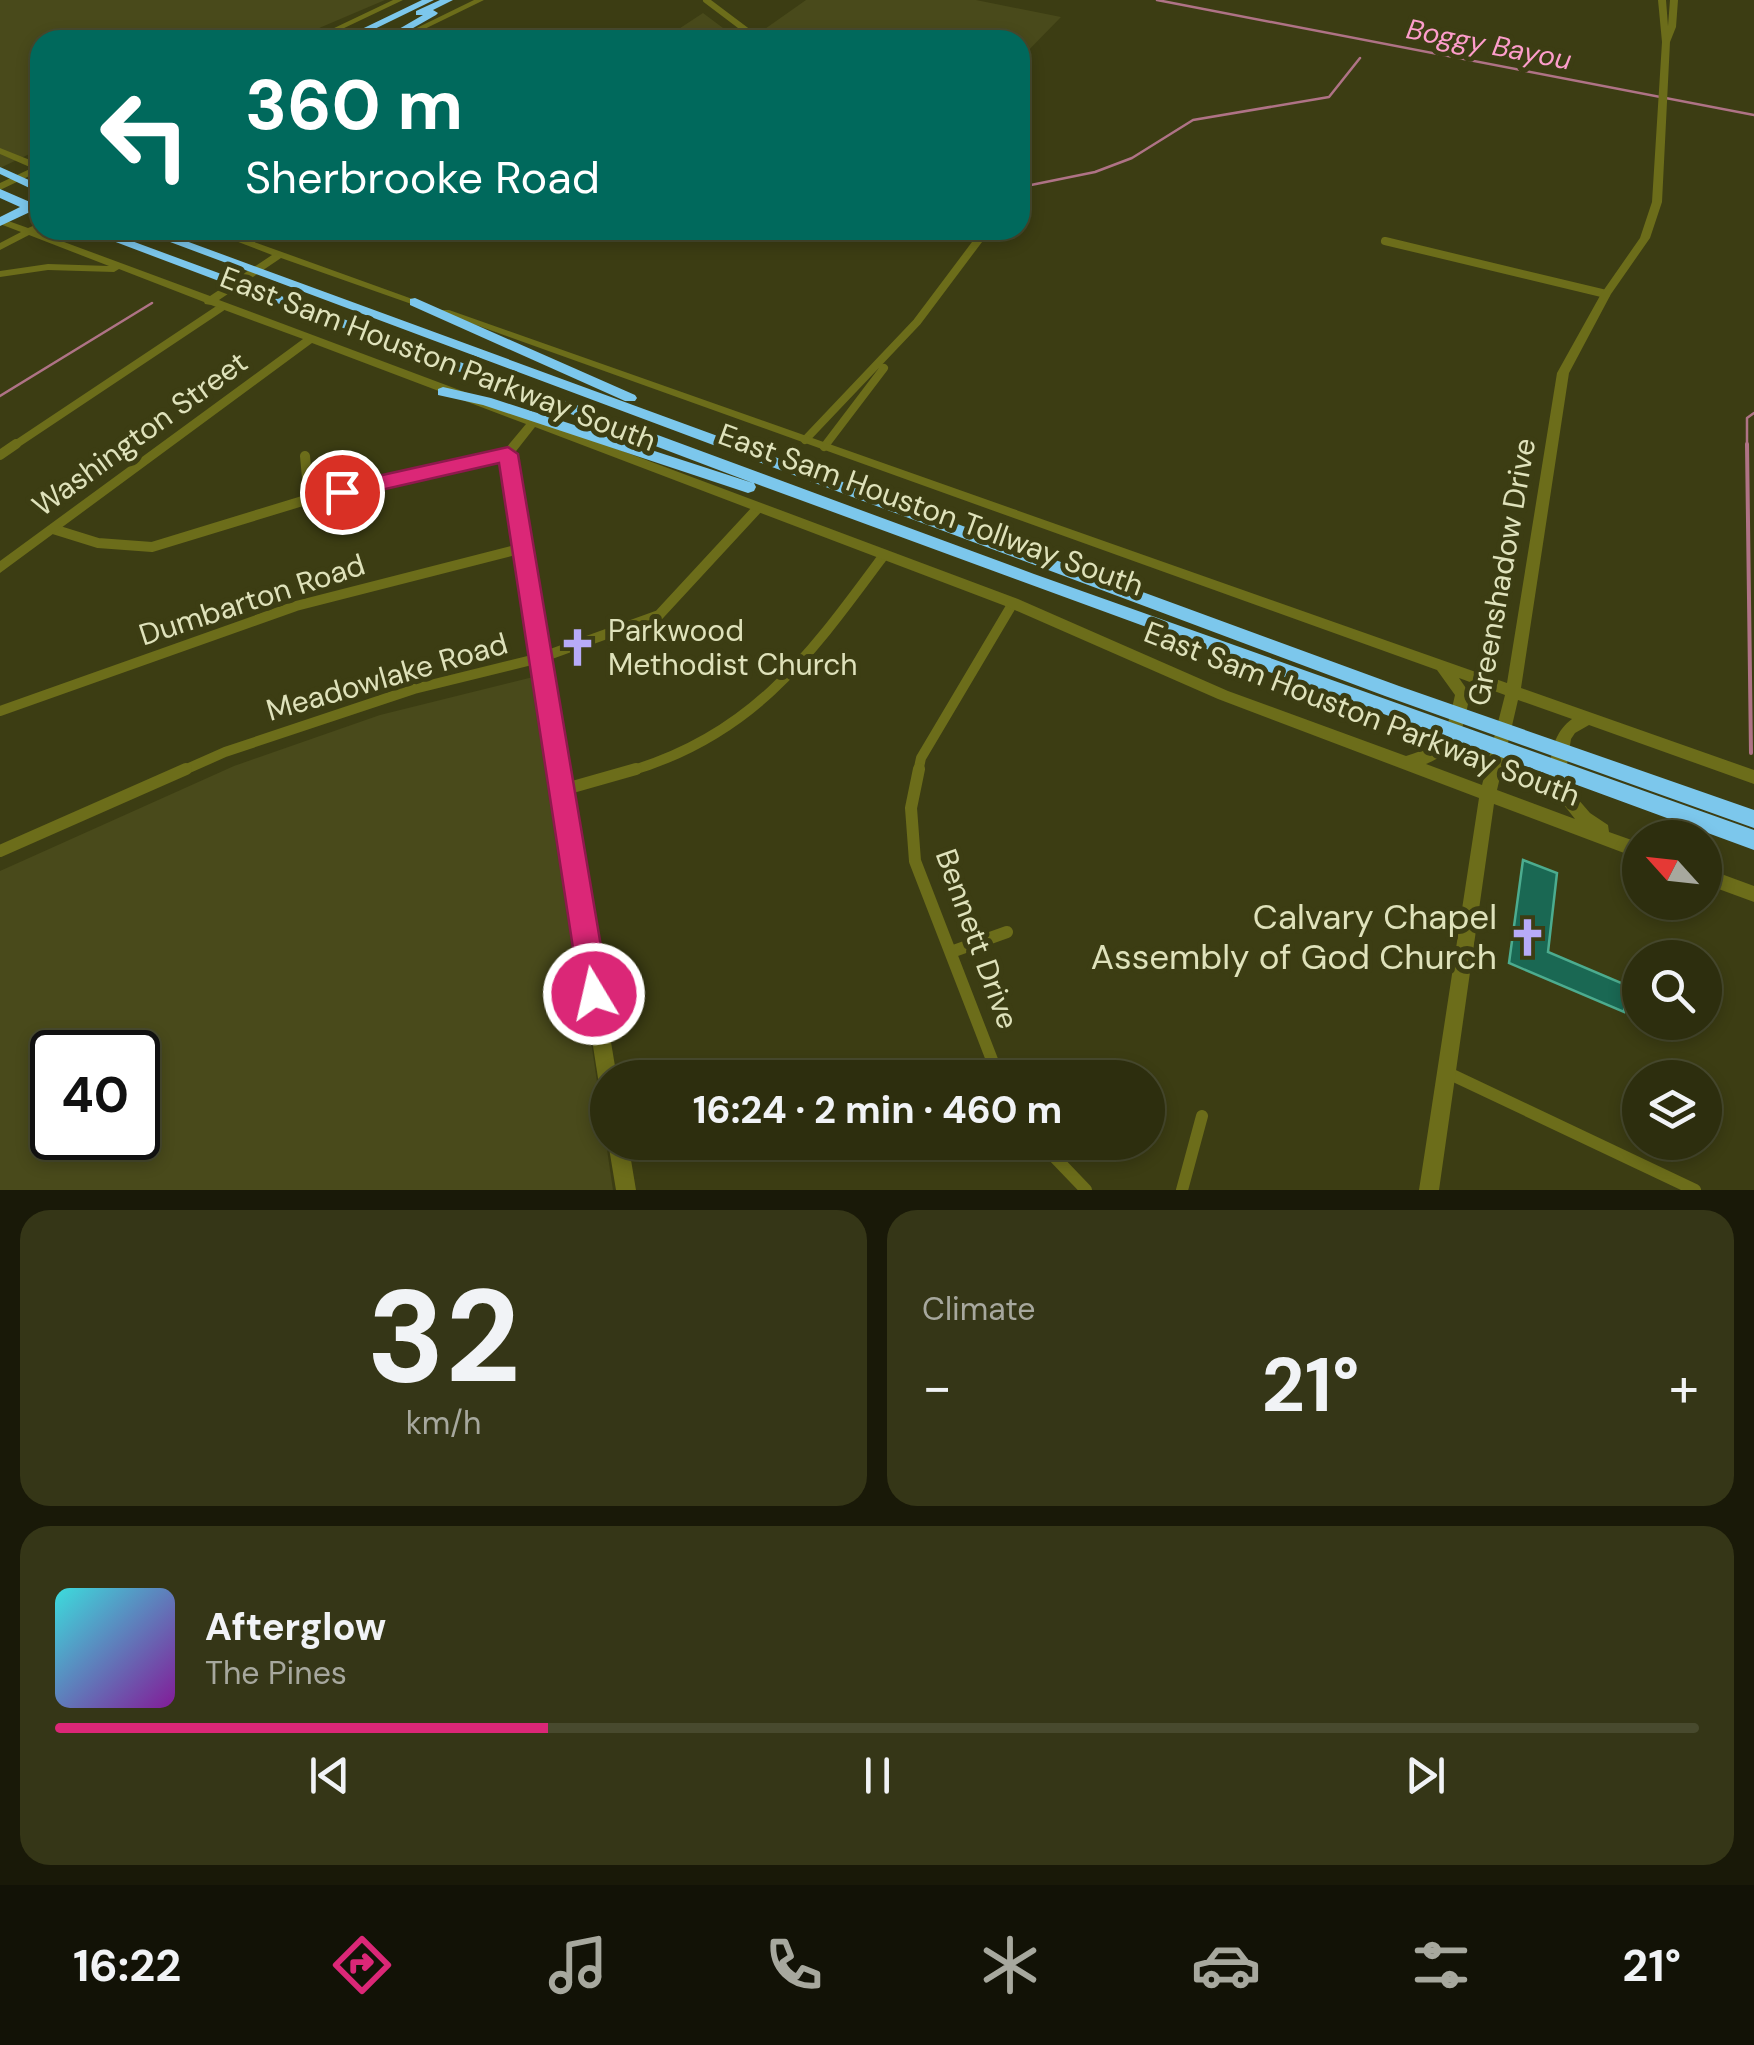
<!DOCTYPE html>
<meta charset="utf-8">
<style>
body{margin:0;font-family:"DM Sans",sans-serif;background:#353617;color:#f1f3f6;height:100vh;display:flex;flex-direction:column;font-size:38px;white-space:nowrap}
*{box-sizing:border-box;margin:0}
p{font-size:32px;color:#a7a89e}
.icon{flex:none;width:55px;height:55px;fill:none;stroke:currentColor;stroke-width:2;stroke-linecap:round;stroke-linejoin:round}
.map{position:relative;height:1190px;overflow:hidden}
.panel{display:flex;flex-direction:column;gap:20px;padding:20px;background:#191908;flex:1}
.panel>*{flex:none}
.banner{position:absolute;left:30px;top:30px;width:1000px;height:210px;border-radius:30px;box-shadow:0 5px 15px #0003,0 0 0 2px #484a2e;background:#00695c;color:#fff;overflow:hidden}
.needle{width:65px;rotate:297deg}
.tools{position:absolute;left:1622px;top:820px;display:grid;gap:20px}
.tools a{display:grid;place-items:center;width:100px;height:100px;border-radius:50%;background:#2d2e0e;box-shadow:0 5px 15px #0003,0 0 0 2px #484a2e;font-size:50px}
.speed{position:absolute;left:30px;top:1030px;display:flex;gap:20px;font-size:50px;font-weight:700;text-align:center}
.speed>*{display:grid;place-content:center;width:130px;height:130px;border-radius:50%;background:#2d2e0e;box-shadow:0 5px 15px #0003,0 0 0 2px #484a2e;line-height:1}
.speed .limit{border:5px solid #111;border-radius:15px;background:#fff;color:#111}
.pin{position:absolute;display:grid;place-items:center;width:85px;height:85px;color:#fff;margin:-42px;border:5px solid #fff;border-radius:50%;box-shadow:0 2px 10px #0007}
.me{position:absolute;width:110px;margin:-55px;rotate:351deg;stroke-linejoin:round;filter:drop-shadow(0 0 8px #0008)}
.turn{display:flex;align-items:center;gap:35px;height:210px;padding:0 50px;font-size:45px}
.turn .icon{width:130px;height:130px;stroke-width:2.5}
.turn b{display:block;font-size:70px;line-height:85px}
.big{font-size:75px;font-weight:700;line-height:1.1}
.panel .tile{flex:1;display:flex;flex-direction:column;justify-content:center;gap:15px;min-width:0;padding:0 35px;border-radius:30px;background:#353617}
.panel .dial{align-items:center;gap:0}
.dial b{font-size:130px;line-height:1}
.song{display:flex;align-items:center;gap:30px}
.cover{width:120px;height:120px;border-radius:15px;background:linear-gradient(135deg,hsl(180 70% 55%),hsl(290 70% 35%))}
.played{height:10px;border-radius:5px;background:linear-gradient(90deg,#db2777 30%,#484a2e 30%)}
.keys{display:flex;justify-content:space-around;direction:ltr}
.heat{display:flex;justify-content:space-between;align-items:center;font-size:55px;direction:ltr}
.panel .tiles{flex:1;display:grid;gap:20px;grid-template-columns:1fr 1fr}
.tile:last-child{grid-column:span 2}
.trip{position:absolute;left:590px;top:1060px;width:575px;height:100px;border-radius:50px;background:#2d2e0e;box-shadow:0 5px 15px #0003,0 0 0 2px #484a2e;font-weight:700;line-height:100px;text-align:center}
.menu{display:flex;height:160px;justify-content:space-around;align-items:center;background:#121206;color:#a7a89e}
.menu .icon{width:70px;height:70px}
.menu .on{color:#db2777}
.menu b{font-size:45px;color:#f1f3f6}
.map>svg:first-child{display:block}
.built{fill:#494a1b;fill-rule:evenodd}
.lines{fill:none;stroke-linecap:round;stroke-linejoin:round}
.stream-far1{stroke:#af7386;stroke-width:2.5}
.stream{stroke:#af7386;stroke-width:4}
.building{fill:#1a6853;stroke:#4cac8f;stroke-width:2.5}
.street-far3{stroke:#6c6d1a;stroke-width:6}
.street-far2{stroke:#6c6d1a;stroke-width:8}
.street-far1{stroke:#6c6d1a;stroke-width:10}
.street{stroke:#6c6d1a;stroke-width:12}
.secondary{fill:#6c6d1a;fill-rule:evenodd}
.highway{fill:#7cc7ec;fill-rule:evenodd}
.route{fill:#db2777;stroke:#8e194d;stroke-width:2.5}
.labels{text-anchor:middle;stroke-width:10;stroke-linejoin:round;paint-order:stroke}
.far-water-label{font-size:28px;font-style:italic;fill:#fd9dcb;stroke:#3c3d13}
.street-label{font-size:30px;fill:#dfe2bb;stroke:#3c3d13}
.poi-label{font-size:30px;fill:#dfe2bb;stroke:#3c3d13;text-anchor:start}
.near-poi-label{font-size:35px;fill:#dfe2bb;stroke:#3c3d13;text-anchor:end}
</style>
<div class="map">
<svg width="1754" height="1190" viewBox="0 0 1754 1190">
<rect width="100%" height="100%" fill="#3c3d13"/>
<!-- built -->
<path class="built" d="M 0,0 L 385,0 L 291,40 L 40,40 L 40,149 L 0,168 Z
M 806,0 L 976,0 L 1061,17 L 1020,59 L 1020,40 L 783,40 L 762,31 Z
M 703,13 L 739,40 L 662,40 Z
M 537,676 L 613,1190 L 0,1190 L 0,871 L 234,766 L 380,715 ZM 52,1052 L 138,1052 L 138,1138 L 52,1138 Z"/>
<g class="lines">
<!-- stream-far1 -->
<path class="stream-far1" d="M 1157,0 L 1754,115
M 1031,185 L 1095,172 L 1132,158 L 1193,120 L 1329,97 L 1360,58
M 0,396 L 152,303
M 1747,447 L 1747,418 L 1754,413"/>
<!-- stream -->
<path class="stream" d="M 1747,444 L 1751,753"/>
</g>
<!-- building -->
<path class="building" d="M 1523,860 L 1557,873 L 1548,952 L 1626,985 L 1624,1012 L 1509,963 Z"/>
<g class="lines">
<!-- street-far3 -->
<path class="street-far3" d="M 706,0 L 759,40"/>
<!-- street-far2 -->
<path class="street-far2" d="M 1385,241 L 1606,294
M 805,440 L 917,322 L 986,230
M 12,447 L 222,307
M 824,447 L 884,368"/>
<!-- street-far1 -->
<path class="street-far1" d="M 0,455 L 16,444
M 305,456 L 309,499
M 53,529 L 98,543 L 152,547 L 309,499 L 507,454
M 0,711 L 296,606 L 523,548
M 180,772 L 225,752 L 414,689 L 540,658 L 659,615 L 757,509
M 627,772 C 753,736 810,655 884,555
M 918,772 L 921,758 L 1013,603"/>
<!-- street -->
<path class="street" d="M 919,769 L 911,808 L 915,861 L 999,1078
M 562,790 L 636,769
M 0,851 L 186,769
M 951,952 L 1007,932
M 1448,1073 L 1695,1190
M 1040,1142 L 1086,1190
M 1182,1190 L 1202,1116"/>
<!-- secondary -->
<path class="secondary" d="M 393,0 L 403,0 L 319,40 L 309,40 Z
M 474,0 L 484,0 L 402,40 L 392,40 Z
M 1658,0 L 1666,0 L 1668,26 L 1670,0 L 1678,0 L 1676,27 L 1670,42 L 1662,202 L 1650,238 L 1611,294 L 1569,373 L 1521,688 L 1754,770 L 1754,784 L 1589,725 L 1575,733 L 1571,739 L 1564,783 L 1590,813 L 1608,825 L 1609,832 L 1640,843 L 1640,859 L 1494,804 L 1439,1190 L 1419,1190 L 1479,798 L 1218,699 L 1008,607 L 535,427 L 513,455 L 617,1078 L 608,1078 L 608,1087 L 601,1085 L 598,1078 L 501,454 L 526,424 L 312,343 L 0,573 L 0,561 L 303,339 L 211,305 L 205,304 L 204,302 L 119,269 L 114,272 L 48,270 L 0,277 L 0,271 L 48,264 L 109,266 L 29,235 L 0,250 L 0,243 L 21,232 L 0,224 L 0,218 L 28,228 L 40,223 L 40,230 L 37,232 L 210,296 L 272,255 L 207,230 L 221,230 L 429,305 L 428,307 L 420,307 L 281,258 L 219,300 L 1018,599 L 1228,691 L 1406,756 C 1446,744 1446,734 1455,695 L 1437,670 L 440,312 L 441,310 L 449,310 L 1507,683 L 1557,373 L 1601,294 L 1640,238 L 1652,202 L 1662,42 ZM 1459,678 L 1505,695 L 1482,785 L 1426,764 C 1461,750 1463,728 1470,694 ZM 1518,700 L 1572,719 C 1550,735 1551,760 1548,785 L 1575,819 L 1497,790 Z
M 0,148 L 40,164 L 40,171 L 0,190 L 0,183 L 32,168 L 0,154 Z
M 1705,868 L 1754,886 L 1754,902 L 1705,884 Z
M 608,1142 L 628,1142 L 636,1190 L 616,1190 Z"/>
<!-- highway -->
<path class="highway" d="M 422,0 L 434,0 L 352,40 L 339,40 Z
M 440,0 L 453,0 L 433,10 L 438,13 L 436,15 L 392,40 L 380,40 L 423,15 L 416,15 L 416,11 Z
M 0,167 L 40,185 L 40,193 L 0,174 Z
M 0,189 L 30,202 L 40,198 L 40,213 L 30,212 L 0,226 L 0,217 L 20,207 L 0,198 Z
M 84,230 L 102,230 L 1034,574 L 1754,830 L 1754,850 L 754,483 L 756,487 L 754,491 L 748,493 L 483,405 L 438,395 L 438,389 L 443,387 L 491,398 L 753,483 Z
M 138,230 L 156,230 L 1399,686 L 1754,810 L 1754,828 L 1385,696 Z
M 415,298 L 635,395 L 637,398 L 635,401 L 625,401 L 410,305 L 410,299 Z"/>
</g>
<!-- route -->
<path class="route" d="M 508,447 L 518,454 L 609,994 L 605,1005 L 594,1009 L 584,1005 L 580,994 L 499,463 L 342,499 L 331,492 L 342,484 Z"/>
<!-- icons -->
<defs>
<symbol id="church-bare" viewBox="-9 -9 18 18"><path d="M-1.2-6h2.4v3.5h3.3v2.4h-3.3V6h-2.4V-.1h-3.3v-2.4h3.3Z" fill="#b7abf8" stroke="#3c3d13" stroke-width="2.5" paint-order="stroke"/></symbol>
</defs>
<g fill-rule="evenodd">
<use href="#church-bare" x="550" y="620" width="55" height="55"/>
<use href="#church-bare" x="1500" y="910" width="55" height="55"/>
</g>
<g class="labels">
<!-- far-water labels -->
<g class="far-water-label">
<text transform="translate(1489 44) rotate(11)" y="10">Boggy Bayou</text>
</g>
<!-- street labels -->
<g class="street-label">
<text transform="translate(438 359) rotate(21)" y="10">East Sam Houston Parkway South</text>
<text transform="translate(140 434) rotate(-36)" y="10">Washington Street</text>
<text transform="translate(931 510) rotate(20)" y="10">East Sam Houston Tollway South</text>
<text transform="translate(1502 572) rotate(-80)" y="10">Greenshadow Drive</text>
<text transform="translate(252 600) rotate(-18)" y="10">Dumbarton Road</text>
<text transform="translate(387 677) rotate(-16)" y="10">Meadowlake Road</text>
<text transform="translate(1362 714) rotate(21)" y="10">East Sam Houston Parkway South</text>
<text transform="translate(977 939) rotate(70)" y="10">Bennett Drive</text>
</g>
<!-- poi labels -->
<g class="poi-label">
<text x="608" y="641">Parkwood<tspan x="608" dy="34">Methodist Church</tspan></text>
</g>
<!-- near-poi labels -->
<g class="near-poi-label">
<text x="1497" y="929">Calvary Chapel<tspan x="1497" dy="40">Assembly of God Church</tspan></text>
</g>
</g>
</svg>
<div class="tools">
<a><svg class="needle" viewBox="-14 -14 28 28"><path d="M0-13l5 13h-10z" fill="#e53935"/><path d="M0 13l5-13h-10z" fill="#a7a89e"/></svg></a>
<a><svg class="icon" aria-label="search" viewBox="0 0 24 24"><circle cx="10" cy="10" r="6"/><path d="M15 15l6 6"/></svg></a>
<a><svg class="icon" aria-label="layers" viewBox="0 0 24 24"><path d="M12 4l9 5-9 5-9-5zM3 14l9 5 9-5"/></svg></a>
</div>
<div class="speed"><div class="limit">40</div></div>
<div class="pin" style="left:342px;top:492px;background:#d93025"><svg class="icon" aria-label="arrive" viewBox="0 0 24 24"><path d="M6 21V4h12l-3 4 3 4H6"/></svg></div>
<svg class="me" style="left:594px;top:994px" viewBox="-20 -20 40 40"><circle r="17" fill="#db2777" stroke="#fff" stroke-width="3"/><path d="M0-11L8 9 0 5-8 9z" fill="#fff"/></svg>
<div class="trip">16:24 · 2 min · 460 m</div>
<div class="banner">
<div class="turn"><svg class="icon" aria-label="left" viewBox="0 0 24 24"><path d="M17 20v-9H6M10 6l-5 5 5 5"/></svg><div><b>360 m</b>Sherbrooke Road</div></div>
</div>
</div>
<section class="panel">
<div class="tiles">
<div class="tile dial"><b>32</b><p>km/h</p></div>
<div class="tile"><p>Climate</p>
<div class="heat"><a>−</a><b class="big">21°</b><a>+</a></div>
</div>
<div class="tile">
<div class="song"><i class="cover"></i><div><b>Afterglow</b><p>The Pines</p></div></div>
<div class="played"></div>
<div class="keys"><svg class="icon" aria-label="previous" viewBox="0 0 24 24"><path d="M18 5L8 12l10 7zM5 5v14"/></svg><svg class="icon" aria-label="pause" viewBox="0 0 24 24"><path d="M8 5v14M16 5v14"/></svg><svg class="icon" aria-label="next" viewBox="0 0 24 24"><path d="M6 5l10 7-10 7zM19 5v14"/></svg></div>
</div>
</div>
</section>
<nav class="menu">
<b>16:22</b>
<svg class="icon on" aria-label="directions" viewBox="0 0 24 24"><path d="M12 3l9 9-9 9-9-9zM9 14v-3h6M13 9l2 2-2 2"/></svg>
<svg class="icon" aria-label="music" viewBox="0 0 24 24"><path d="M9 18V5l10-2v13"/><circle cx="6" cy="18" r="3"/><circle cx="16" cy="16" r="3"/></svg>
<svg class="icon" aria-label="phone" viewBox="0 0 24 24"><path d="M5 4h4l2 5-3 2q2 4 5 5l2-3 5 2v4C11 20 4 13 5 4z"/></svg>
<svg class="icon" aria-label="climate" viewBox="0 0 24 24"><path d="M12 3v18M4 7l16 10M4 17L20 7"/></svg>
<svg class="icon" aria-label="car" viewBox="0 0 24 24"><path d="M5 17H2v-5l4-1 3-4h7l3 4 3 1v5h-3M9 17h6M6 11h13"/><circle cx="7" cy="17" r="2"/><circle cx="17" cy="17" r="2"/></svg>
<svg class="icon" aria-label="filters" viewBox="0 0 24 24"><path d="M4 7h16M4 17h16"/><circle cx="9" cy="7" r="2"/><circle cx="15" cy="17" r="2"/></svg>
<b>21°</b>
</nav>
